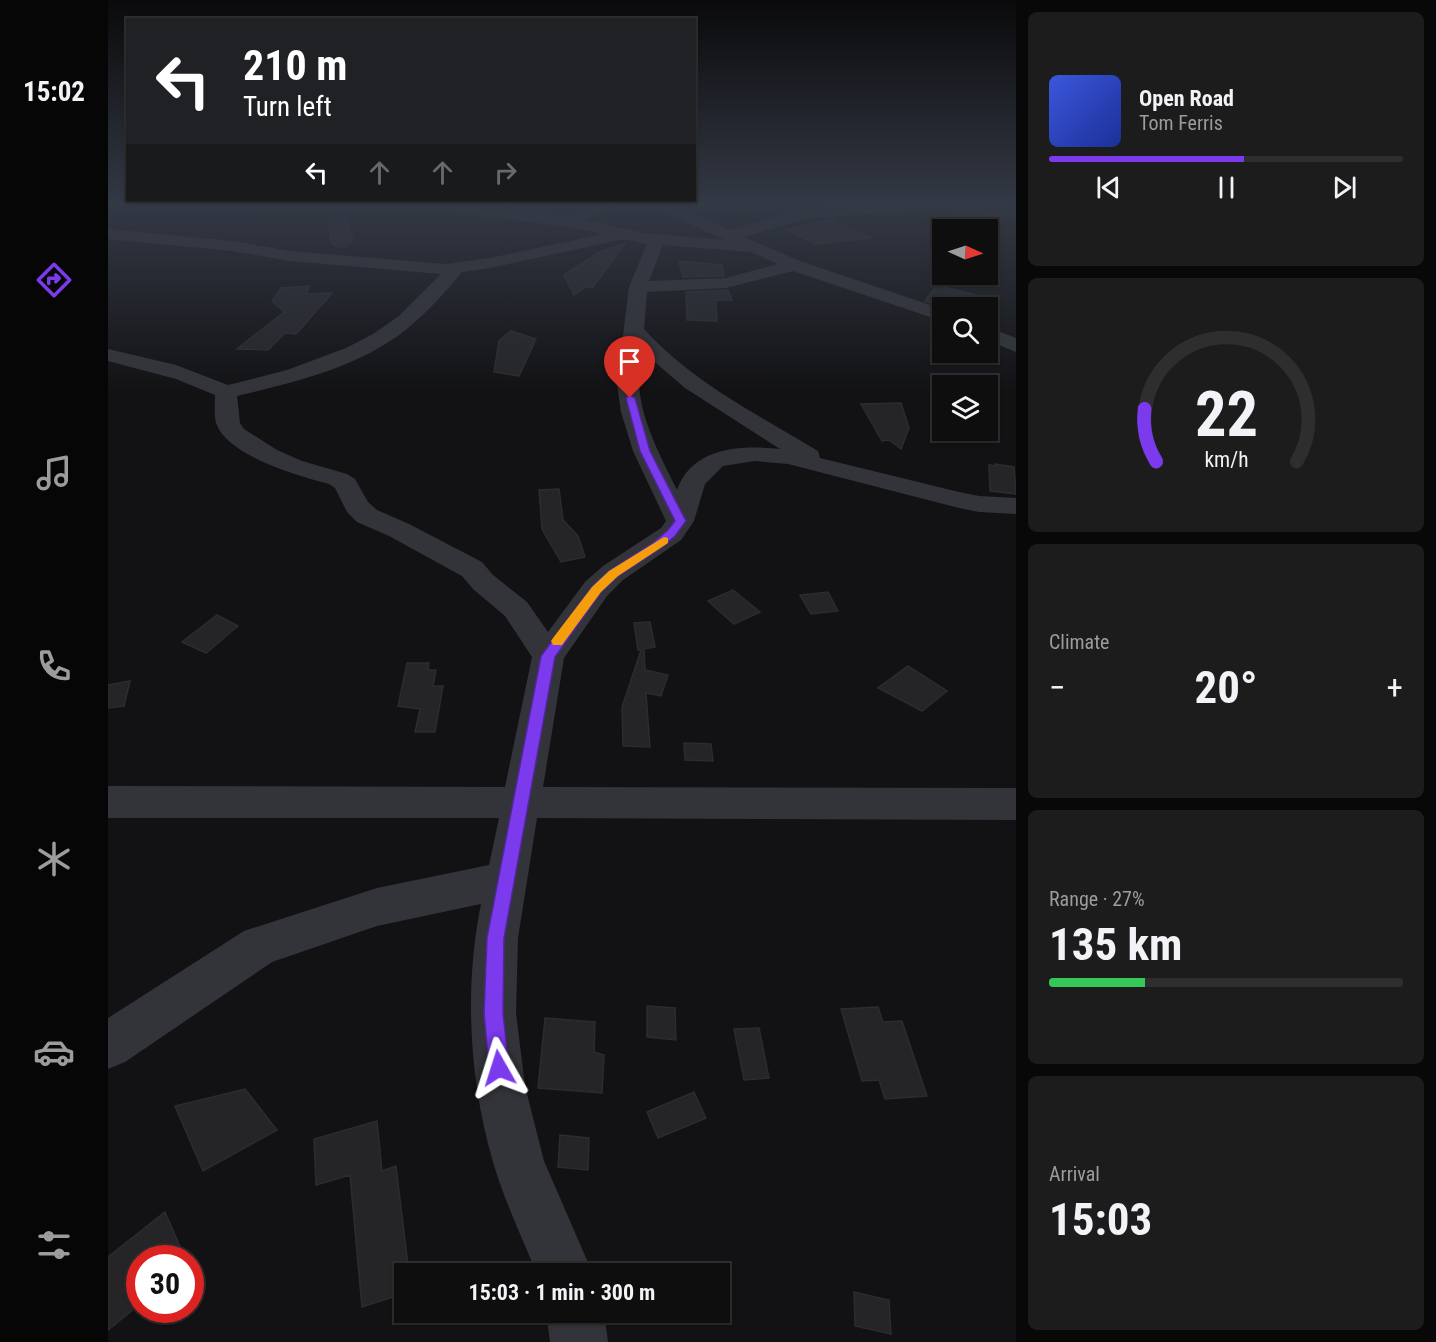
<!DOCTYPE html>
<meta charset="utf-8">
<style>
body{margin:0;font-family:"Roboto Condensed",sans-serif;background:#1c1c1d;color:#f1f3f6;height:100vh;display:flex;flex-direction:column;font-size:22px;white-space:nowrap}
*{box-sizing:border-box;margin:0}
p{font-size:20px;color:#9b9c9e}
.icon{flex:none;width:33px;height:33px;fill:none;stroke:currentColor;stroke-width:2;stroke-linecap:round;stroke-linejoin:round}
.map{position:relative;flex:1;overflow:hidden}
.drawer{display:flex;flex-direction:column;gap:12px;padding:12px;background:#080808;width:420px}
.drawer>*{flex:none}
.guide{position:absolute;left:18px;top:18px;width:570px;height:183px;border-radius:0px;box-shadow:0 2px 4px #0004,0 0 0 2px #2e2e2f;background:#202124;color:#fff;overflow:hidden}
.needle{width:39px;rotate:93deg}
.controls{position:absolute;left:824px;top:219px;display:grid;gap:12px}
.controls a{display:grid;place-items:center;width:66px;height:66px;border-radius:0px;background:#0e0e0f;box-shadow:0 2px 4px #0004,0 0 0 2px #2e2e2f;font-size:30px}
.speed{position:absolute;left:18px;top:1245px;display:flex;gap:12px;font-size:30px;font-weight:700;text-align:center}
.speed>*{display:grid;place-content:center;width:78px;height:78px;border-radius:50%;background:#0e0e0f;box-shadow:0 2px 4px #0004,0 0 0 2px #2e2e2f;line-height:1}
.speed .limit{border:9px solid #d22;background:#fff;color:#111}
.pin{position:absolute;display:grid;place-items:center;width:51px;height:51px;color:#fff;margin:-62px -26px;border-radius:50% 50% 50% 0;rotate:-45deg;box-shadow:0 0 6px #0007}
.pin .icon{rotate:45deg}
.me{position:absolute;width:66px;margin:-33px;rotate:354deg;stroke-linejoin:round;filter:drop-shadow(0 0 4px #0008)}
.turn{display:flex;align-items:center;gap:21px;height:126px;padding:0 18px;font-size:27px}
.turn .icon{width:78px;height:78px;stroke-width:2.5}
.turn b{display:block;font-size:42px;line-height:51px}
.lanes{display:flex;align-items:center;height:57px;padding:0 18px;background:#0003;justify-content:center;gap:30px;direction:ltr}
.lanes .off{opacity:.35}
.big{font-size:45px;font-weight:700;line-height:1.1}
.drawer .widget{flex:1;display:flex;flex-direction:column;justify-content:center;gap:9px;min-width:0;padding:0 21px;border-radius:9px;background:#1c1c1d}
.drawer .dial{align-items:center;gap:0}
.dial svg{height:156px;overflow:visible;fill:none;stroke:#2e2e2f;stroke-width:7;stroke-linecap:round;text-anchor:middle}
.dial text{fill:#f1f3f6;stroke:none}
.song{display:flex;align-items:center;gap:18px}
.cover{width:72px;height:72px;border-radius:9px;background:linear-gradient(135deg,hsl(230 70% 55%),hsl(230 70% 35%))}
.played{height:6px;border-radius:3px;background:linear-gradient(90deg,#7c3aed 55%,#2e2e2f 55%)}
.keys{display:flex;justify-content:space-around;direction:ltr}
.heat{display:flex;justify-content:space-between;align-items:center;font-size:33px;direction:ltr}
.charge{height:9px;border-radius:4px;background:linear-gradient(90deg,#34c759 27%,#2e2e2f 0)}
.trip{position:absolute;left:286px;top:1263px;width:336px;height:60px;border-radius:0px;background:#0e0e0f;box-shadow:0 2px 4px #0004,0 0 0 2px #2e2e2f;font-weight:700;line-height:60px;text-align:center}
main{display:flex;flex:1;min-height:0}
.tab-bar{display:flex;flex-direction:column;width:108px;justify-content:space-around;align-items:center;background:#060606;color:#9b9c9e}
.tab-bar .icon{width:42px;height:42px}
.tab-bar .active{color:#7c3aed}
.tab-bar b{font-size:27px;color:#f1f3f6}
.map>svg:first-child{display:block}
.building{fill:#252528;stroke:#2c2c30;stroke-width:1.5}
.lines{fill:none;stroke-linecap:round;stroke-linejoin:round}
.minor{fill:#333439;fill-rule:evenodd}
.route{fill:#7c3aed;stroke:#51269a;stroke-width:1.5}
.slow{fill:#f59e0b}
</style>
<main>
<nav class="tab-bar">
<b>15:02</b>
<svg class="icon active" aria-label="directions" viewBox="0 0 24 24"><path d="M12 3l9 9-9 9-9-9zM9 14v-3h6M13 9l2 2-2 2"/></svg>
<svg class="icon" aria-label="music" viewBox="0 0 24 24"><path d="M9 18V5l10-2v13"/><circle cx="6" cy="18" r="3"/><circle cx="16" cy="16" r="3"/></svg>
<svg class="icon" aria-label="phone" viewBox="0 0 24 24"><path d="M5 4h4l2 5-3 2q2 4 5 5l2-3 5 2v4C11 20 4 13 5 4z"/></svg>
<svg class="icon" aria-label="climate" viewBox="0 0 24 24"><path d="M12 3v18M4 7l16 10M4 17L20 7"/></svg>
<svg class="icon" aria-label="car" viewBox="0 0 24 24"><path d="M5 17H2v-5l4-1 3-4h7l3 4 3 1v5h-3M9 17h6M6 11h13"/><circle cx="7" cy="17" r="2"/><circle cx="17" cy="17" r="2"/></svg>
<svg class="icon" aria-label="filters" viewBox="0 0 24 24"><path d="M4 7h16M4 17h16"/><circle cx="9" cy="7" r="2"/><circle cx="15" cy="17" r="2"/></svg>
</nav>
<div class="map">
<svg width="908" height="1342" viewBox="0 0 908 1342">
<rect width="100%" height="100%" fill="#121214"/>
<!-- building -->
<path class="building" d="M 239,218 L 245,239 L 240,246 L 231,247 L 223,243 L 221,227 Z
M 719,220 L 764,238 L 708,244 L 678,230 Z
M 517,244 L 485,287 L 478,287 L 466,295 L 456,275 L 493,251 Z
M 571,261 L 614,265 L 616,276 L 575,277 Z
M 829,285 L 887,300 L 887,308 L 836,308 L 817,301 Z
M 202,286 L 198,294 L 224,293 L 188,334 L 177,333 L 160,350 L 129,349 L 176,312 L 164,301 L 173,288 Z
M 620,290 L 624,300 L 608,300 L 609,321 L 579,320 L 578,292 Z
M 403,331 L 428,339 L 411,376 L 386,372 L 391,341 Z
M 793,403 L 801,428 L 793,449 L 781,440 L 774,441 L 753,404 Z
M 887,464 L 906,467 L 908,494 L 882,491 L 881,465 L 887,466 Z
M 451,489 L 455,520 L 470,536 L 477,557 L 453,562 L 434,529 L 431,490 Z
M 625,590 L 652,612 L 626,624 L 600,601 Z
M 720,592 L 730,611 L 703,614 L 692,595 Z
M 109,615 L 130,626 L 98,653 L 74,642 Z
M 542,622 L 547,647 L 536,649 L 537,670 L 560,675 L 553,696 L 538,693 L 542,747 L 515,746 L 514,707 L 533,650 L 530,650 L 526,623 Z
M 299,663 L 321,663 L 320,670 L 328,670 L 325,686 L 335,686 L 327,732 L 307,732 L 312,709 L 290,706 Z
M 800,666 L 839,691 L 814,711 L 770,688 Z
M 22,681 L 16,706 L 0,708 L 0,685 Z
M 576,743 L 603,744 L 605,761 L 577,760 Z
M 539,1006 L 567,1008 L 568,1040 L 539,1037 Z
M 770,1007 L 775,1022 L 794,1021 L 819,1096 L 777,1099 L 771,1080 L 754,1081 L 733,1009 Z
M 437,1018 L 487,1022 L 486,1052 L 496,1055 L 494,1093 L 430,1088 Z
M 651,1028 L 661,1078 L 636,1080 L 626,1029 Z
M 137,1089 L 169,1130 L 95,1171 L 67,1106 Z
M 586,1092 L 598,1118 L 550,1138 L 539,1112 Z
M 269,1121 L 274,1171 L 288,1166 L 301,1274 L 297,1274 L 297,1293 L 254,1307 L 242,1175 L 208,1185 L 206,1139 Z
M 452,1135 L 481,1138 L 480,1170 L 450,1167 Z
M 57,1212 L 77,1258 L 32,1258 L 32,1304 L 0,1330 L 0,1257 Z
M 746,1292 L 781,1300 L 783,1334 L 747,1326 Z"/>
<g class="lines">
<!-- minor -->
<path class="minor" d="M 323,204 L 351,204 L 461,216 L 484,204 L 504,204 L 477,220 L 536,233 L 617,240 L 545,207 L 542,204 L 563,204 L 622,230 L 699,208 L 780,204 L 861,204 L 908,208 L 908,218 L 828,210 L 700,218 L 636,237 L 692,261 L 834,309 L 834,321 L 685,271 L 618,288 L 539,292 L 536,329 C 584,382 649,414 710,451 L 712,458 L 851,492 L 871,496 L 908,498 L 908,514 L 871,512 L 851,508 L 680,464 L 647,461 L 615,466 L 597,484 L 586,521 L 573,540 L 515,580 L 499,596 L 456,658 L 435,787 L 908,788 L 908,820 L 429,818 L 410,938 L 408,1013 L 417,1086 L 436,1161 L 485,1274 L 429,1274 C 414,1237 396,1200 385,1162 C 361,1079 356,988 373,904 L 269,926 L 164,962 L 17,1062 L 0,1069 L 0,1018 L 136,931 L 269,888 L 381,865 L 391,818 L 0,818 L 0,786 L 397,787 L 424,657 L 397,616 L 365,589 L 354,576 L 281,536 L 249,522 L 239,512 L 227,488 L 221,484 C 191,476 119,456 108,423 C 106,415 107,404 107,395 L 68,379 L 0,361 L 0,349 L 68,365 L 120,385 L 179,370 L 238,348 L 265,334 L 291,316 L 333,274 L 183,261 L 124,251 L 0,239 L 0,229 L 124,241 L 183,251 L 338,264 L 382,258 L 495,234 C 439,220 381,221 326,207 ZM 516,239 L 539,244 L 521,287 L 509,384 L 513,412 L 525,451 L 558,521 L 553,528 L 495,566 L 477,582 L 440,632 L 419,602 L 385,575 L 374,562 L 301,524 L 269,510 L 260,502 L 247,479 L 239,474 L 194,461 L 169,450 L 136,429 L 132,423 L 129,396 C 191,381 258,366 307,322 C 324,307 339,290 354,272 L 382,268 ZM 555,245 L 643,252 L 670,264 L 618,278 L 541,281 ZM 534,351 L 577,388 L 672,449 C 634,445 585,446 569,490 C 553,457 533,421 531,384 C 530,373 533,362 534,351 Z
M 879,327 L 908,338 L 908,352 L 879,340 Z
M 438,1312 L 496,1312 L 500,1342 L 442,1342 Z"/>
</g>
<!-- sky -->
<linearGradient id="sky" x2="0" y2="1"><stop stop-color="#0a0a0b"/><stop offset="0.52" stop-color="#333945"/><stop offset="1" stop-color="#333945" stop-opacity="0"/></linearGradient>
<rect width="908" height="392" fill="url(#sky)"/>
<!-- route -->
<path class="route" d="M 522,395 L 527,398 L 542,451 L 578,521 L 567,536 L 553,548 L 510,576 L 493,592 L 447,657 L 396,938 L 395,1013 L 401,1068 L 398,1075 L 391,1078 L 384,1075 L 381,1068 L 376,1013 L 379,938 L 433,656 L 484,587 L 501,571 L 545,543 L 559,531 L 567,521 L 532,451 L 518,398 Z"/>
<!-- slow -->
<path class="slow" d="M 556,537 L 560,538 L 560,543 L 510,576 L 493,592 L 454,645 L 445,645 L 443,641 L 445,638 L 484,587 L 501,571 Z"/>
</svg>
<div class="controls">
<a><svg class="needle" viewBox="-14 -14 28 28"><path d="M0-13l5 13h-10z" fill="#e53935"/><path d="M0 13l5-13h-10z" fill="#9b9c9e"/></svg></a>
<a><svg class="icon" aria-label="search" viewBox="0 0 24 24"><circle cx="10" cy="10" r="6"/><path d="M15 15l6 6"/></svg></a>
<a><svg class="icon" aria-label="layers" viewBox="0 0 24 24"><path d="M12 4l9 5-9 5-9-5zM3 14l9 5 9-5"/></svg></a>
</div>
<div class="speed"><div class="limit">30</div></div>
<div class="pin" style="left:522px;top:398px;background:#d93025"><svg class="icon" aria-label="arrive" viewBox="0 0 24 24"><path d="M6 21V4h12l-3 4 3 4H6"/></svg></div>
<svg class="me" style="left:391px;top:1068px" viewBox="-20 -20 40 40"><path d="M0-17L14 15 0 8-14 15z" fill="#7c3aed" stroke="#fff" stroke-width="4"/></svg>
<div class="trip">15:03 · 1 min · 300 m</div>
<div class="guide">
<div class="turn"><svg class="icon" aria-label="left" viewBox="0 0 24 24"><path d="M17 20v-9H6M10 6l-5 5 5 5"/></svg><div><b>210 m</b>Turn left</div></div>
<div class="lanes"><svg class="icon" aria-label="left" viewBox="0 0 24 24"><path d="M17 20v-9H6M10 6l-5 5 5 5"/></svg><svg class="icon off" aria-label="ahead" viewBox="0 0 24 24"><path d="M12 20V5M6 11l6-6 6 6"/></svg><svg class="icon off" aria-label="ahead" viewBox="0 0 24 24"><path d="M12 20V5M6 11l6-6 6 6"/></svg><svg class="icon off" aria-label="right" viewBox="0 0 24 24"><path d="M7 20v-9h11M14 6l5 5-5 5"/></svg></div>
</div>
</div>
<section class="drawer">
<div class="widget">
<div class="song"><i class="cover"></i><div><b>Open Road</b><p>Tom Ferris</p></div></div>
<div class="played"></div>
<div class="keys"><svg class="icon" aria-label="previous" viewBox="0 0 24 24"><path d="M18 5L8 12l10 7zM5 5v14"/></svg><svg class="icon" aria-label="pause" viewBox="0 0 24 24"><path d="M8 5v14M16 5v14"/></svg><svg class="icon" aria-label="next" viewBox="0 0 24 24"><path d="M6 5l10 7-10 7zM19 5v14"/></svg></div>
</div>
<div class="widget dial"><svg viewBox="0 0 100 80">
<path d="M14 69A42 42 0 1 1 86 69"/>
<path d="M14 69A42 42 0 0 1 8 42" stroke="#7c3aed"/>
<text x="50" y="56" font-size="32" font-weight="700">22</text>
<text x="50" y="72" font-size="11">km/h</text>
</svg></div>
<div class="widget"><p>Climate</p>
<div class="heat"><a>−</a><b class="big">20°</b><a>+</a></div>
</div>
<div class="widget"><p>Range · 27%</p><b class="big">135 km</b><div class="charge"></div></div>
<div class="widget"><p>Arrival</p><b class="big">15:03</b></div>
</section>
</main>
